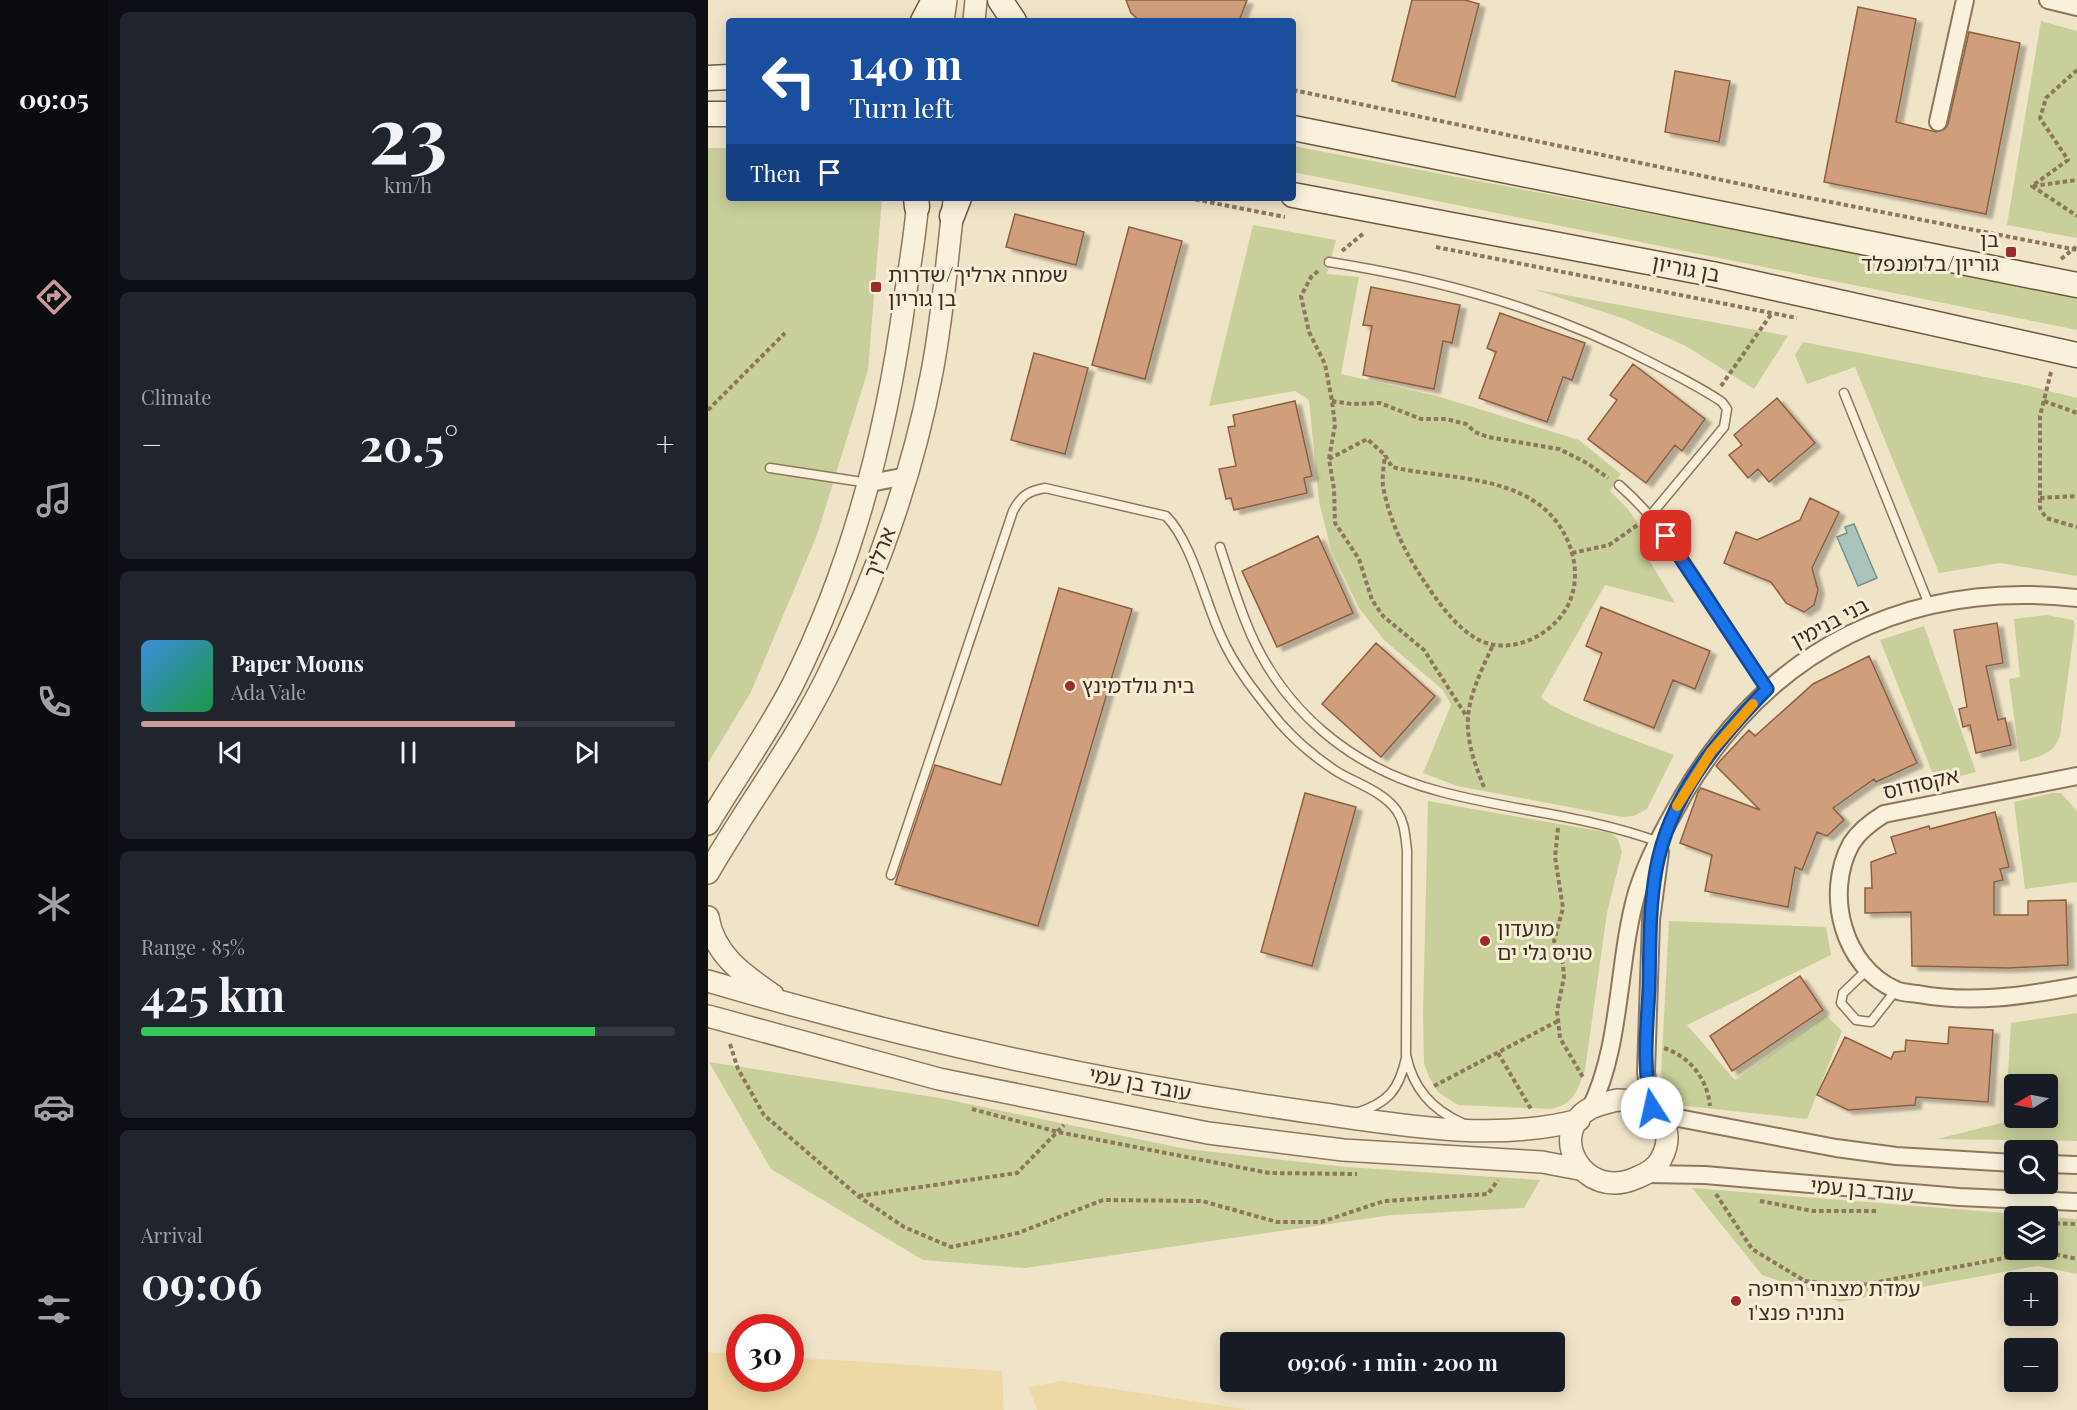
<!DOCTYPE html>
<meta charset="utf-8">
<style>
body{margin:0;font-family:"Playfair Display","Noto Sans Hebrew",serif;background:#20242c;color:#f1f3f6;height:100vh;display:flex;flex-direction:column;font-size:22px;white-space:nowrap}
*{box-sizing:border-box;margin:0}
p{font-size:20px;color:#9ea1a6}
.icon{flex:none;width:33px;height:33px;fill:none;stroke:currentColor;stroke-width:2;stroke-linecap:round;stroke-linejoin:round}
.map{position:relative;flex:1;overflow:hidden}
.side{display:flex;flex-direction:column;gap:12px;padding:12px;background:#0d0f14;width:600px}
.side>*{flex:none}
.hud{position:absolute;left:18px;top:18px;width:570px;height:183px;border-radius:6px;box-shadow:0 3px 15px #0003;background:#1a4fa0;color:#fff;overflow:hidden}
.needle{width:39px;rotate:260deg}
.fabs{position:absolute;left:1296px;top:1074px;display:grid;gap:12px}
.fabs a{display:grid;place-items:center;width:54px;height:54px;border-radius:6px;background:#171b24;box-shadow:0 3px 15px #0003;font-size:30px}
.speed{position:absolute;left:18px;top:1314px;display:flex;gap:12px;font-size:30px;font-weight:700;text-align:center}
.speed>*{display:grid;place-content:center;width:78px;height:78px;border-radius:50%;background:#171b24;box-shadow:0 3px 15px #0003;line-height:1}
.speed .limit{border:9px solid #d22;background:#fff;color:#111}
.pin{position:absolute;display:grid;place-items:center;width:51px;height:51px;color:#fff;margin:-26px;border-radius:12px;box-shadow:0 3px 9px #0006}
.me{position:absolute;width:66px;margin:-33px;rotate:350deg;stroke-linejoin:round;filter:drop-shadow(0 0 4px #0008)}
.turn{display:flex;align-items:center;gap:21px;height:126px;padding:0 24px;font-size:27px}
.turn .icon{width:78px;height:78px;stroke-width:2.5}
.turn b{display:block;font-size:42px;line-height:51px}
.then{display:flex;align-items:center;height:57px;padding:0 24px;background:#0003;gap:12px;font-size:22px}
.big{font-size:45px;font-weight:700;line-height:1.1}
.side .tile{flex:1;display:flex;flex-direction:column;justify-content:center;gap:9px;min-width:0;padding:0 21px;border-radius:9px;background:#20242c}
.side .dial{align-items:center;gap:0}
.dial b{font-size:78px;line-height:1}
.song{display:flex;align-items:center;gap:18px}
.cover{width:72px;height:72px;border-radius:9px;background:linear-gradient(135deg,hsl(210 70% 55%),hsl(140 70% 35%))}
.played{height:6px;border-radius:3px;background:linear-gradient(90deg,#cc999b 70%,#363941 70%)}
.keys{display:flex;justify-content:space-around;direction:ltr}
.heat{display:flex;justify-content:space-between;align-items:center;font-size:33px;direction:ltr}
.charge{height:9px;border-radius:4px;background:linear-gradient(90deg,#34c759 85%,#363941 0)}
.trip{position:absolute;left:512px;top:1332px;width:345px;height:60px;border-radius:6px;background:#171b24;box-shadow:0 3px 15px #0003;font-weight:700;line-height:60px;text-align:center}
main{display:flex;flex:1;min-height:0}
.tab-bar{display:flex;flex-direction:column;width:108px;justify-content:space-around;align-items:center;background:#090b0e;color:#9ea1a6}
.tab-bar .icon{width:42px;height:42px}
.tab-bar .current{color:#cc999b}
.tab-bar b{font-size:27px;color:#f1f3f6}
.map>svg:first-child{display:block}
.green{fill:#c9cf9b;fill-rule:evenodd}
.sand{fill:#ecd9a5}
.water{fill:#a9c4bc;stroke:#6f938a;stroke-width:1.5}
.building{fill:#cf9f7d;stroke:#8d5f41;stroke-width:1.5;filter:url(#shadow)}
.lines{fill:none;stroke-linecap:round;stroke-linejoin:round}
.service-casing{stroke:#8d765c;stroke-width:11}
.minor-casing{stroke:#8d765c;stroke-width:20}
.tertiary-casing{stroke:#8d765c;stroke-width:24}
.secondary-casing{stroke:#6f573f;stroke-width:27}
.path{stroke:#8d765c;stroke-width:4;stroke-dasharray:4.5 3;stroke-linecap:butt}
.service{stroke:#faf1dc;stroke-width:8}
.minor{stroke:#faf1dc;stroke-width:16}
.tertiary{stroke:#faf1dc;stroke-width:21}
.secondary{stroke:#faf1dc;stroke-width:24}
.route-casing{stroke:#114b97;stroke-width:15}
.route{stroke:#1a73e8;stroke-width:10}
.slow{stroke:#f59e0b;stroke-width:10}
.poi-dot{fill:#9e2a2b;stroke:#f7eed8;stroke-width:2}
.labels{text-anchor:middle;stroke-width:6;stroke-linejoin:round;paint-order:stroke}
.poi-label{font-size:21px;fill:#3d2e20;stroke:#f7eed8;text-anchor:start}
.street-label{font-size:21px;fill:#3d2e20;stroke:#f7eed8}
</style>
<main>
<nav class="tab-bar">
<b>09:05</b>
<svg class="icon current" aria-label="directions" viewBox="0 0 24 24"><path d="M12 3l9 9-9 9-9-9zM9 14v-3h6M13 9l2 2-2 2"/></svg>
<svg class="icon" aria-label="music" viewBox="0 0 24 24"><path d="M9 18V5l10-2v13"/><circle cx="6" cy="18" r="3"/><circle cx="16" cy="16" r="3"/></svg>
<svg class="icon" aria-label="phone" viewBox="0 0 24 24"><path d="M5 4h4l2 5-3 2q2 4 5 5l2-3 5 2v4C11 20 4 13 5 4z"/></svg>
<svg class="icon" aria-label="climate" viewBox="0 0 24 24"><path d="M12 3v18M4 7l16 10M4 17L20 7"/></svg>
<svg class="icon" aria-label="car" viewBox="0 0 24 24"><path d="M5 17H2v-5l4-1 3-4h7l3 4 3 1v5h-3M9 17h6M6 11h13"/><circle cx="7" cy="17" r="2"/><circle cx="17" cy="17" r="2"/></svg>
<svg class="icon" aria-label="filters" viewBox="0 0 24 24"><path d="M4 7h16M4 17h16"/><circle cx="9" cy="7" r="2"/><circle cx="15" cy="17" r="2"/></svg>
</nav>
<section class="side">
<div class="tile dial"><b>23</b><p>km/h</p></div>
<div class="tile"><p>Climate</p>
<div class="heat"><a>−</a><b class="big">20.5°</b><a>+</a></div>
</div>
<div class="tile">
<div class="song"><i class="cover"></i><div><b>Paper Moons</b><p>Ada Vale</p></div></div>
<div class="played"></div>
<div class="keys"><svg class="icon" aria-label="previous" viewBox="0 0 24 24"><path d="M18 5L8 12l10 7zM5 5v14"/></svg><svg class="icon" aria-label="pause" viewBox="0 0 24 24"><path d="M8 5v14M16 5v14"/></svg><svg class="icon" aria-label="next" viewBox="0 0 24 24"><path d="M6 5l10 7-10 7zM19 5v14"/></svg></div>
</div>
<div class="tile"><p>Range · 85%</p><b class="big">425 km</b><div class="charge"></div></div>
<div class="tile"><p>Arrival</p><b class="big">09:06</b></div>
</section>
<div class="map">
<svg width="1369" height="1410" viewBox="0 0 1369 1410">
<defs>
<filter id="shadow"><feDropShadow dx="6" dy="4" stdDeviation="1.5" flood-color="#0004"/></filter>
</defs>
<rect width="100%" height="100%" fill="#f0e4c8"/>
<!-- green -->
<path class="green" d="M 1333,21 L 1369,31 L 1369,238 L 1299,225 Z
M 585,146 L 1145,252 L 1369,297 L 1369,330 L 585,172 Z
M 0,148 L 21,148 L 21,198 L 174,198 L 160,370 L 109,535 L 43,692 L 0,763 Z
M 545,225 L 628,240 L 619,274 L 651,277 L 633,374 L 729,396 L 871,440 L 913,474 L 902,491 L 920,509 L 947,548 L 938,555 L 967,603 L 897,585 L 833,697 C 848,714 939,744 966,755 L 939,809 L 926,816 L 914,817 L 749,786 L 715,773 L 743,705 L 735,690 L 676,640 L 651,608 L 623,550 L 611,502 L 601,400 L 587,391 L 501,406 Z
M 825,289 L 1080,336 L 1046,389 L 978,346 L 914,318 Z
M 1095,342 L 1313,384 L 1369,398 L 1369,576 L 1292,563 L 1231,573 L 1147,367 L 1099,384 L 1087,355 Z
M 1338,615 L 1365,620 L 1367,624 L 1352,736 C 1345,755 1330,757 1312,762 L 1301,679 L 1312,677 L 1306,619 Z
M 1216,626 L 1268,772 L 1228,782 L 1172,640 Z
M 1344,793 L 1353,793 L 1369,811 L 1369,882 L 1317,889 L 1306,802 Z
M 720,801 L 903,833 L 910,839 L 914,852 L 899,913 L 877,1070 C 869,1091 866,1105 842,1109 L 750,1105 L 730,1092 L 721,1077 L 716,1063 L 715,1015 Z
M 961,921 L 1118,927 L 1123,955 L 979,1025 L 1027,1080 L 1118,1015 L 1134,1031 L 1099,1119 L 978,1106 C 961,1099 956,1091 953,1074 Z
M 1369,1013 L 1369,1141 L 1229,1139 L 1297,1122 L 1303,1023 ZM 1306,1084 L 1340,1084 L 1340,1118 L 1306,1118 Z
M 1,1062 L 232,1098 L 478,1149 L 639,1167 L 832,1180 L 816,1208 L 684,1215 L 317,1268 L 215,1260 L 63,1169 Z
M 984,1188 L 1334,1216 L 1306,1216 L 1306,1250 L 1340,1250 L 1340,1217 L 1369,1219 L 1369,1274 L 1329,1266 L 1132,1302 L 1054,1275 Z"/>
<!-- sand -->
<path class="sand" d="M 0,1352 L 31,1354 L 32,1378 L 82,1378 L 83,1357 L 294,1371 L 296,1410 L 0,1410 Z
M 354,1381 L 542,1410 L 329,1410 L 321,1387 Z"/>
<!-- water -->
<path class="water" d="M 1146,524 L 1169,578 L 1150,586 L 1129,537 L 1139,533 L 1137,527 Z"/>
<!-- building -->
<path class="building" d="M 418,0 L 539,0 L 531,21 L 432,21 L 423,13 Z
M 704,0 L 757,0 L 771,4 L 747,97 L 684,81 Z
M 1150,7 L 1208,19 L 1188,122 L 1228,132 L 1237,129 L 1240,124 L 1261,32 L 1312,43 L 1278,214 L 1116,182 Z
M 967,71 L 1022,81 L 1011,142 L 957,132 Z
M 307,214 L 376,232 L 368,265 L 298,247 Z
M 421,227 L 474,241 L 437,379 L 384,365 Z
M 663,287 L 752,305 L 744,343 L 735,341 L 726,389 L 655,375 L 664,326 L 655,325 Z
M 792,313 L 877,343 L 864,380 L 855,377 L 839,422 L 771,398 L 788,352 L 779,348 Z
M 326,353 L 380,368 L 357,454 L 303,440 Z
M 925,364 L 997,419 L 974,451 L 967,445 L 938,483 L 880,439 L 909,400 L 902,395 Z
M 1069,398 L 1107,443 L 1061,482 L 1050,469 L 1040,478 L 1021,455 L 1034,445 L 1026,435 Z
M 587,401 L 604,476 L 596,478 L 599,493 L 526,510 L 523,498 L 518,499 L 511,469 L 528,466 L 520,427 L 527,426 L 525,415 Z
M 1102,498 L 1131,512 L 1104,568 L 1110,590 L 1106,605 L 1096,612 L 1078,603 L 1063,582 L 1016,563 L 1028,532 L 1049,540 L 1092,520 Z
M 610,536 L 645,613 L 569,647 L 534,571 Z
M 351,588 L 424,609 L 330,926 L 187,884 L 227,765 L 293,785 Z
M 893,607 L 1002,651 L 987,689 L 965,680 L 946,728 L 876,700 L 894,653 L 878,646 Z
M 1289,623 L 1295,663 L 1278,666 L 1290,720 L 1297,718 L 1303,745 L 1268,753 L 1262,725 L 1255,727 L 1251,709 L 1259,707 L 1246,630 Z
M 668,643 L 727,696 L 673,757 L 614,704 Z
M 1161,656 L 1209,763 L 1168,782 L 1166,779 L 1125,808 L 1136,820 L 1119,836 L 1109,832 L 1094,870 L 1087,867 L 1080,907 L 997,891 L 1004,855 L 972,843 L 990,792 L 993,788 L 1052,810 L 1008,766 L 1012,761 L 1041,730 L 1047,736 L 1105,684 Z
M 597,793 L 648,807 L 604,966 L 553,952 Z
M 1287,812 L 1301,867 L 1292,869 L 1295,880 L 1286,882 L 1286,915 L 1320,915 L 1320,901 L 1358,900 L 1360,965 L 1300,968 L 1204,966 L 1203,912 L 1157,913 L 1157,888 L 1164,888 L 1163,862 L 1188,853 L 1183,837 L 1221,826 L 1222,829 Z
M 1092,976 L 1115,1010 L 1024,1071 L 1002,1036 Z
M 1241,1027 L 1285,1030 L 1280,1102 L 1208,1097 L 1207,1105 L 1140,1110 L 1109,1095 L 1137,1037 L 1183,1059 L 1186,1052 L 1197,1051 L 1198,1040 L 1240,1044 Z"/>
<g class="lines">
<defs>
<path id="service" d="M 621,262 C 735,280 843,310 946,364 C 969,376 992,387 1014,402 L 1019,409 L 1016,427 L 942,516
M 1136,393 L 1222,607
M 62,468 L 161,483
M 911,485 C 972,538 1015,622 1059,689
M 512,547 C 520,572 528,597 537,620 C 571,709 643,769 734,792 C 806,811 881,816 951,842
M 183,875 L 305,511 C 313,496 320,491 337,488 L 458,516 C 484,542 497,602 513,636 C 527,668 550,696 572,723 C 588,741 608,758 628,771 C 647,783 675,791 689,811 C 697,823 697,836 699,850 L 698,1055 C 705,1088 723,1109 754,1123
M 1158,971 L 1135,993 L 1133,1003 L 1148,1020 L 1163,1022 L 1188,990
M 648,1113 C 680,1103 691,1090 698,1058"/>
<path id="minor" d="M 1340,0 L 1369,7
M 1230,122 L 1257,0
M 162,483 L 199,476
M 1369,776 L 1176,814 C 1163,822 1151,831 1143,844 C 1116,894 1135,967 1188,990 C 1194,993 1203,993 1210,994 C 1263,1004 1316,996 1369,986
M 943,1108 L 938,1072 L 943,920 L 952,852
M 882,1109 C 914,1046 909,961 929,892 C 940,857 958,826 976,794 C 1062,649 1200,579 1369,598
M 949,1114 L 1128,1148 L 1188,1156 L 1306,1163
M 1340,1164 L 1369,1165
M 939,1174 L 997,1175 L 1251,1197 L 1369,1202"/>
<path id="tertiary" d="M 235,21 L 238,0
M 266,21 L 268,0
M 0,824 C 28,777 60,733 85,684 C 146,562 179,432 197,297 C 202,264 208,231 210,198
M 0,873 C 38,807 84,747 118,679 C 166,582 204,478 224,372 C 235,315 239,258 246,201
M 0,917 C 6,955 36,975 65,995
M 0,981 C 197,1039 398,1083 601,1112 C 688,1124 785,1143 871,1120
M 0,1016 L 231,1079 L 500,1133 L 635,1150 L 834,1162 L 871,1169
M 909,1100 C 943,1100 972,1124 953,1159 C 948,1169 938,1174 928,1178 C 874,1202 838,1132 883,1108 C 891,1104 901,1102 909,1100 Z"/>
<path id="secondary" d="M 292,0 L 306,21
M 215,21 L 226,0
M 0,78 L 21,77
M 0,114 L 21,114
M 585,128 L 1369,285
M 585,195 L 1004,274 L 1369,355
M 208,198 L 209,207
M 244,216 L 251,198"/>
</defs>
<!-- service casing -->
<use href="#service" class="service-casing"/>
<!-- minor casing -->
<use href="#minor" class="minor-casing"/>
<!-- tertiary casing -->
<use href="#tertiary" class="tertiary-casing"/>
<!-- secondary casing -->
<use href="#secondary" class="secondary-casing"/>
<!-- path -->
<path class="path" d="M 1369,70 L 1338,98 L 1332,118 L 1360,160 L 1324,186 L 1369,216
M 585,90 L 1071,192 L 1369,250
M 1325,186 L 1369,180
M 480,198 L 577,217
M 728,247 L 1089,318
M 634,251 L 656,233
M 1353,259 L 1369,246
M 610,271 L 603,277 L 593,296 L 601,332 L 617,364 L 624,401 L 627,425 L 621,459 L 626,489 L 627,523 L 651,559 L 664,600 L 675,616 L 716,650 L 759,717
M 1343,372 L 1332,416 L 1332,508 L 1338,518 L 1369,527
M 1013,386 L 1064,313
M 624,401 L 644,404 L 672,403 L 713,419 L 738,419 L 758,424 L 767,432 L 780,437 L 851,449 L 879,463 L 900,478
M 1336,401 L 1369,413
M 0,410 L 77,333
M 621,459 L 659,439 L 677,455 L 684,467 C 732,478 788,475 829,503 C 858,523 874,562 864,595 C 853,633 803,658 769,639 C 746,626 728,599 714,578 C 696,551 681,519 675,486 C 674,476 676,465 677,455
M 1332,498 L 1369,496
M 864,553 L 901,545 L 931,524
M 776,787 C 750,724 757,705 785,645
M 850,828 L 847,857 L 855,908 L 846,941 L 855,964 L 856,977 L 849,1011 L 852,1038 L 876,1079
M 22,1044 L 30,1069 L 56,1115 L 150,1196 L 196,1227 L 243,1247 L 310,1233 L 395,1200 L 494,1201 L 569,1222 L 613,1222 L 676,1201 L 780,1194 L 790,1180
M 956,1048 C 982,1057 999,1078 1002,1106
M 790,1053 L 823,1109
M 726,1086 L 850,1021
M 264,1109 L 350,1132 L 561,1173 L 649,1174
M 1008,1194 L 1044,1249 L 1097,1281 L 1144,1287 L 1333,1251 L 1369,1259
M 151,1196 L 309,1173 L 356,1125
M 1052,1201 L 1105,1211 L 1170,1211
M 1340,1223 L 1369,1224"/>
<!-- service -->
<use href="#service" class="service"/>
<!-- minor -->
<use href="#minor" class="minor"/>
<!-- tertiary -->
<use href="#tertiary" class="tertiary"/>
<!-- secondary -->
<use href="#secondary" class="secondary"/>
</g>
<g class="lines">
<defs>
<path id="route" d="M 944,1108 C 934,1069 939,1028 941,989 C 942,949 941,909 948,870 C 961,797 1009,740 1059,689 L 958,536"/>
</defs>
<!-- route casing -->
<use href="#route" class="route-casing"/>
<!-- route -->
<use href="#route" class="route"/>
<!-- slow -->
<path class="slow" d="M 969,806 L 1003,752 L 1045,704"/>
</g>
<!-- markers -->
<g class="poi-dot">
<rect x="1297" y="246" width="12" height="12" rx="3"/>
<rect x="162" y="281" width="12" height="12" rx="3"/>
<circle cx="362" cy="686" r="6"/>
<circle cx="777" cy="941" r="6"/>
<circle cx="1028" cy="1301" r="6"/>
</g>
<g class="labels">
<!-- poi labels -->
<g class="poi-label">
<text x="1291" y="247" text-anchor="end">בן<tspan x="1291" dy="24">גוריון/בלומנפלד</tspan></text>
<text x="180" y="282">שמחה ארליך/שדרות<tspan x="180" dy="24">בן גוריון</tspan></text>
<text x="374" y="693">בית גולדמינץ</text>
<text x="789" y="936">מועדון<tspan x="789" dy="24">טניס גלי ים</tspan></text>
<text x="1040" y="1296">עמדת מצנחי רחיפה<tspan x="1040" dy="24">נתניה פנצ'ו</tspan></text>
</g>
<!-- street labels -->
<g class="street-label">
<text transform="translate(978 269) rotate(11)" y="7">בן גוריון</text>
<text transform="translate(172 553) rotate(-69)" y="7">ארליך</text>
<text transform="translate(1122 623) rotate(-28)" y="7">בני בנימין</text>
<text transform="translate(1213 784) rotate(-13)" y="7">אקסודוס</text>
<text transform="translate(432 1084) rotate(11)" y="7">עובד בן עמי</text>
<text transform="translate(1154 1190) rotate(5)" y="7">עובד בן עמי</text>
</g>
</g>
</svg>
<div class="fabs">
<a><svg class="needle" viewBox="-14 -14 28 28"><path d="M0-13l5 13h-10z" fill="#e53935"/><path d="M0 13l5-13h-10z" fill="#9ea1a6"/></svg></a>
<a><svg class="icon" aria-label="search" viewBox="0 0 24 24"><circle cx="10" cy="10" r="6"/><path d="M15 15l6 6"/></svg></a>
<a><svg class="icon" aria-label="layers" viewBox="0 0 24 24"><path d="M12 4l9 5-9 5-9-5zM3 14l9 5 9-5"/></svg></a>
<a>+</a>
<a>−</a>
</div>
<div class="speed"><div class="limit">30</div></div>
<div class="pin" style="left:958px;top:536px;background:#d93025"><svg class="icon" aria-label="arrive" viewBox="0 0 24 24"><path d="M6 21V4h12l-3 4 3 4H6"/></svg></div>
<svg class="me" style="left:944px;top:1108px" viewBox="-20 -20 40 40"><circle r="19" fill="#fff"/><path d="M0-13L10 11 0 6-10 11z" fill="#1a73e8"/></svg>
<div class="trip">09:06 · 1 min · 200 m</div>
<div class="hud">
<div class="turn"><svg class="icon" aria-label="left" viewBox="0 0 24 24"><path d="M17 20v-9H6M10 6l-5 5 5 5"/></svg><div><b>140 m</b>Turn left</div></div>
<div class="then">Then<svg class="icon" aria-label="arrive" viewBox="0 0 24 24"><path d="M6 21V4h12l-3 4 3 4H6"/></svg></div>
</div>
</div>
</main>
